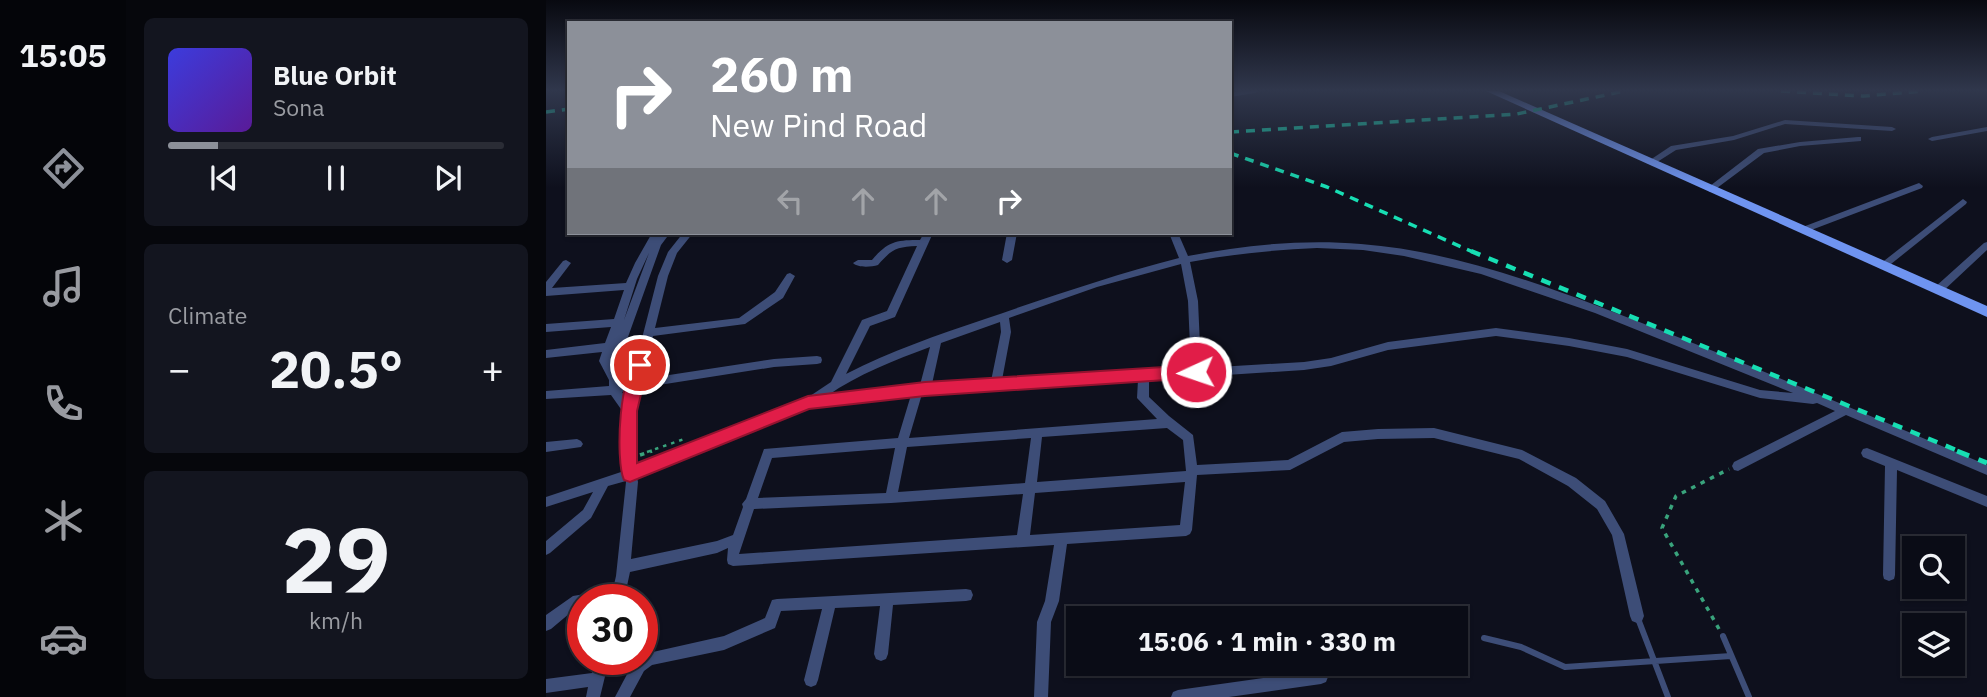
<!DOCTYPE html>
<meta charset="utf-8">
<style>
body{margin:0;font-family:"IBM Plex Sans",sans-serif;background:#13151f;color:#f1f3f6;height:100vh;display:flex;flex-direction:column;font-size:26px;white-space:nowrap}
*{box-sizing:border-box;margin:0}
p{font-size:23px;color:#999ba1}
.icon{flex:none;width:38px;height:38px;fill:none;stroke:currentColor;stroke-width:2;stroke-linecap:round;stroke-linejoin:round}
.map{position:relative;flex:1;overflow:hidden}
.sheet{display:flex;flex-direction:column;gap:18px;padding:18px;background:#06070c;width:420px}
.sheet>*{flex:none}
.top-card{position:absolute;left:21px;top:21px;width:665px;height:214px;border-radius:0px;box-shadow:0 2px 5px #0004,0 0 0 2px #2a2c35;background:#8c9099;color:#fff;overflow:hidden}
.controls{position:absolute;left:1356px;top:536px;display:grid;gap:14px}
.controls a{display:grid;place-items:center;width:63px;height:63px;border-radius:0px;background:#0a0c16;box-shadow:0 2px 5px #0004,0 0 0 2px #2a2c35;font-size:35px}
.speed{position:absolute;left:21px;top:584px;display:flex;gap:14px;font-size:35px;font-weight:700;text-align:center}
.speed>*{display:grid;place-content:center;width:91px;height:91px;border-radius:50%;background:#0a0c16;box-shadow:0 2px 5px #0004,0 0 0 2px #2a2c35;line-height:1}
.speed .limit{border:10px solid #d22;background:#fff;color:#111}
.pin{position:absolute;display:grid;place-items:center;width:60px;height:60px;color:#fff;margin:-30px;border:4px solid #fff;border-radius:50%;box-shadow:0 2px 7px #0007}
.me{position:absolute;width:77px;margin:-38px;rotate:267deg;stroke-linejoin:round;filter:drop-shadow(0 0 5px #0008)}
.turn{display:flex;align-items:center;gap:24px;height:147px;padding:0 28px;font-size:32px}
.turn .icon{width:91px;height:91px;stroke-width:2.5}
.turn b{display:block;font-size:49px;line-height:60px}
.lanes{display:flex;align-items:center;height:66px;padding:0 28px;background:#0003;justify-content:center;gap:35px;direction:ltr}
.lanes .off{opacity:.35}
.big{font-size:52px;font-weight:800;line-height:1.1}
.sheet .card{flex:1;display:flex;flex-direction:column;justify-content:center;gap:10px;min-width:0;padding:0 24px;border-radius:10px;background:#13151f}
.sheet .dial{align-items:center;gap:0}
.dial b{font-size:91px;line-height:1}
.song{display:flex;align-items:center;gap:21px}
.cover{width:84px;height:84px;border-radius:10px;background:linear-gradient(135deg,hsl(240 70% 55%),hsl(270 70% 35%))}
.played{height:7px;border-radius:4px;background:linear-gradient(90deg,#8c9099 15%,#2a2c35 15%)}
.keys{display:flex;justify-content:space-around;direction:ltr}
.heat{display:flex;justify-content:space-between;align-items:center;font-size:38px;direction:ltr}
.trip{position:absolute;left:520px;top:606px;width:402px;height:70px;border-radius:0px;background:#0a0c16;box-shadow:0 2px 5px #0004,0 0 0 2px #2a2c35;font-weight:800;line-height:70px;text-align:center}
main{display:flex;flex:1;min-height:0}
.menu{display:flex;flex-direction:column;width:126px;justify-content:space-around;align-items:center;background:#040509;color:#999ba1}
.menu .icon{width:49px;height:49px}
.menu .selected{color:#8c9099}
.menu b{font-size:32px;color:#f1f3f6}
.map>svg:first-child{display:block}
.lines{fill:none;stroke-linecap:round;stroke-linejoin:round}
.path-far1{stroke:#39a37c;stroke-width:2.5;stroke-dasharray:3.5 5;stroke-linecap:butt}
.path{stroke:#39a37c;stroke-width:3.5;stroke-dasharray:4.5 6;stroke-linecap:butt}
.lane{stroke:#3d4d77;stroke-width:6}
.street{fill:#3d4d77;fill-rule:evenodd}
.secondary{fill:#6f94f0;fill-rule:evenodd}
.rail-far2{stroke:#17deb3;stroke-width:3.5;stroke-dasharray:9 7;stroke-linecap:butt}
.rail-far1{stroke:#17deb3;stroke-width:4.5;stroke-dasharray:10 9;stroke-linecap:butt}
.rail{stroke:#17deb3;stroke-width:5;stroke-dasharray:13 10;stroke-linecap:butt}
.route{fill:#e11d48;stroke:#92132f;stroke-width:2}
</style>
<main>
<nav class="menu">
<b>15:05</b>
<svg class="icon selected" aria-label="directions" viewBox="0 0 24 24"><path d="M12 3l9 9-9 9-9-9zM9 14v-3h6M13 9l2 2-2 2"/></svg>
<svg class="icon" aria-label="music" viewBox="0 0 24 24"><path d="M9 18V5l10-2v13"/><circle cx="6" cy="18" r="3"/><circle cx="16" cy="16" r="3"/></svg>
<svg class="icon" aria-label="phone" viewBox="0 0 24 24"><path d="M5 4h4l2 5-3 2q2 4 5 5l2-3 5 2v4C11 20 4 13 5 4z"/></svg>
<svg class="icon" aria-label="climate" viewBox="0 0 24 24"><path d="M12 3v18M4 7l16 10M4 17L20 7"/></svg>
<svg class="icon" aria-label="car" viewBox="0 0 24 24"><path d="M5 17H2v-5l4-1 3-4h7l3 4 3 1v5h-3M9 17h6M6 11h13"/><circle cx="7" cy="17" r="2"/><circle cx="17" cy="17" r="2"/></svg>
</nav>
<section class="sheet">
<div class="card">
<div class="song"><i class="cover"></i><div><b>Blue Orbit</b><p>Sona</p></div></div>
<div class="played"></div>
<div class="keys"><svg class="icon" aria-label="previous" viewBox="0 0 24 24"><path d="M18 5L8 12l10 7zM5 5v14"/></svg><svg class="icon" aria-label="pause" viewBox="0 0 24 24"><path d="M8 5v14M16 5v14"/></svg><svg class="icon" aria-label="next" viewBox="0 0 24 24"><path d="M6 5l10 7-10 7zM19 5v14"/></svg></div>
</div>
<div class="card"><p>Climate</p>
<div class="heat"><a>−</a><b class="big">20.5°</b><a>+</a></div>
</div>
<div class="card dial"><b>29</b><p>km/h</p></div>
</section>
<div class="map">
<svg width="1441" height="697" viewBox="0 0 1441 697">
<rect width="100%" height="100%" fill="#0e101d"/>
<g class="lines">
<!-- path-far1 -->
<path class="path-far1" d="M 101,452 L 141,438"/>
<!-- path -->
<path class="path" d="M 94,455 L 106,451
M 1173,629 L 1116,528 L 1130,496 L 1183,469"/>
<!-- lane -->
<path class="lane" d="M 1091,616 L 1122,697
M 1177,636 L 1203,697
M 938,638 L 975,647 L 1019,667 L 1185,656"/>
<!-- street -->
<path class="street" d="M 697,91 L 713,91 L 709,93 L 684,97 L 684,93 Z
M 1239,120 L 1346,127 L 1350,129 L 1346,131 L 1239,124 L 1188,140 L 1130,150 L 1108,164 L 1102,164 L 1101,162 L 1125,146 L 1187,136 Z
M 1441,127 L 1441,131 L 1386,141 L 1382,139 L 1386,137 Z
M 1312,137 L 1315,137 L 1315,141 L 1254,146 L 1218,153 L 1167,191 L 1164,192 L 1160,189 L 1212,149 L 1254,142 Z
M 1373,183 L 1377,186 L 1376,188 L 1260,232 L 1254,232 L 1252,230 L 1254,228 Z
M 1417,199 L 1421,202 L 1420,204 L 1340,268 L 1334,268 L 1332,266 L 1334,264 Z
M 106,233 L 124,233 L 115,245 L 73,362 L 73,384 L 85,381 L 112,276 L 122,252 L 137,233 L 147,233 L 131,253 L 122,276 L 109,328 L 193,318 L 229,292 L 241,274 L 244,273 L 249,276 L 237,298 L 199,324 L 107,336 L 97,379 L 228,359 L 271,356 L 275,357 L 276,360 L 275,363 L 271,364 L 228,367 L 94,388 C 88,412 83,442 89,467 L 258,400 L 285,382 L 316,320 L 341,311 L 371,246 C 350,247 346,249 332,265 C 325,267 312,268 307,263 L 312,260 L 326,260 C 342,241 351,240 374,240 L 378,233 L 387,233 L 349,317 L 324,326 L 300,374 C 344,351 392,335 439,319 C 503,297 567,275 633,258 L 623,233 L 632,233 L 642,256 C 700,245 757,239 815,244 C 919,252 1018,293 1114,330 C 1224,373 1332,419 1441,465 L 1441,475 L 1300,415 L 1192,471 L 1188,470 L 1186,466 L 1188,462 L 1289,411 L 1271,403 L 1267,404 L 1214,398 L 1081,357 L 1023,346 L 950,336 L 842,350 L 785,366 L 758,370 L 603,380 L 603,397 L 623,416 L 647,435 L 651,465 L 742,460 L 796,432 L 832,429 L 888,428 L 976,450 L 1030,478 L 1059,501 L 1078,534 L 1098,616 L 1096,621 L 1091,623 L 1086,621 L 1084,616 L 1066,535 L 1051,509 L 1022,486 L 973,459 L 888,438 L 832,439 L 798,442 L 744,470 L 651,475 L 646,530 L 644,534 L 640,536 L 521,544 L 513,601 L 505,622 L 502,697 L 488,697 L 491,622 L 499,601 L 508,545 L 187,566 L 182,564 L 181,560 L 182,548 L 171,553 L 84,572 L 78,600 L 37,600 L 37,607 L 30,608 L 5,629 L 0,631 L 0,615 L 27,596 L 67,589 L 70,576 L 80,482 L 80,481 L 62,486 L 45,518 L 4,553 L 0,555 L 0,541 L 37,510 L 47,492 L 0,507 L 0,497 L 78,471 L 75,459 L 77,412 L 65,395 L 0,399 L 0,391 L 63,386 L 63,380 L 53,361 L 56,352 L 0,358 L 0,350 L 59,343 L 65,327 L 0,332 L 0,324 L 68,319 L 78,290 L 0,296 L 0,282 L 17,261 L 20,260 L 25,263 L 6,288 L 80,283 L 89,263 ZM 771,248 L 817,250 L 858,256 L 935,274 L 1049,313 L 1247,393 L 1214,390 L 1081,349 L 1023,338 L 950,328 L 842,342 L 785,358 L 758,362 L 655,368 L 652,301 L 644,262 C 686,254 728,250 771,248 ZM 103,253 L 78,320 L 91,279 ZM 635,264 L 642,301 L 645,369 L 456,380 L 465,332 L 463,318 L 551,287 ZM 454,322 L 455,332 L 445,381 L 386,384 L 395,343 ZM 384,347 L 374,385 L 281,396 C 312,374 349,360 384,347 ZM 592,380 L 591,398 L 611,419 L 363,438 L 376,394 ZM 83,390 L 81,399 L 76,392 ZM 365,395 L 352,438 L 218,449 L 200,499 L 196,504 L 197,507 L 187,535 L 171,541 L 85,559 L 92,482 L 91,477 L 266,406 ZM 621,428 L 637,440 L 640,471 L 491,482 L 496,437 ZM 485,438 L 479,483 L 352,492 L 361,447 ZM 349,448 L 340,493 L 212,498 L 226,458 ZM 639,482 L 634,525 L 484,535 L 489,493 ZM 477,494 L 471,535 L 193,554 L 208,509 L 345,503 Z
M 461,233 L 471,233 L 466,260 L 461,263 L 456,260 Z
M 1441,242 L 1441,250 L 1395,293 L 1389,293 L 1387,290 L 1389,287 L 1438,243 Z
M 31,439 L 35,441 L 37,444 L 35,447 L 0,452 L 0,442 Z
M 1321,448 L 1441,496 L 1441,507 L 1351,470 L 1349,575 L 1348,579 L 1343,581 L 1338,579 L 1337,575 L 1339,466 L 1317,457 L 1315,453 L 1317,449 Z
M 420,589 L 425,590 L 427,595 L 425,600 L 420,601 L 347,605 L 342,654 L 340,659 L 335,661 L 330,659 L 328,654 L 334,606 L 289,608 L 272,680 L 270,685 L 265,687 L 260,685 L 258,680 L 276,609 L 235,611 L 229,628 L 178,650 L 106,665 L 98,671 L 84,697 L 69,697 L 88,661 L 96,660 L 96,655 L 98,654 L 178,636 L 219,618 L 226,600 L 231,599 Z
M 49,660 L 63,660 L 54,697 L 40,697 L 42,687 L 0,693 L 0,679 L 46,673 Z
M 775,670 L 780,672 L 782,677 L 780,682 L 775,684 L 683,697 L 625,697 L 627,692 L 632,690 Z"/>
<!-- secondary -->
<path class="secondary" d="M 940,91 L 953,91 L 1441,306 L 1441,317 Z"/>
<!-- rail-far2 -->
<path class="rail-far2" d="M 1235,91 L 1317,96 L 1377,91
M 0,112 L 23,109
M 684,132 L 971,114 L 1078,91
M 684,153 L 781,187 L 929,253"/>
<!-- rail-far1 -->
<path class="rail-far1" d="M 925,251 L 1415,452"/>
<!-- rail -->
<path class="rail" d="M 1411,451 L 1441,463"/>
</g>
<!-- sky -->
<linearGradient id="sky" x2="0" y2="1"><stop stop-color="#080910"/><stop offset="0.48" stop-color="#30374c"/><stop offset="1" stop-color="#30374c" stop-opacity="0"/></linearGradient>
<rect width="1441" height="188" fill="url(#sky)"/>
<!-- route -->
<path class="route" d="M 94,359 L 102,365 L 91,411 L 91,463 L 262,396 L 379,382 L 650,365 L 658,372 L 650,378 L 379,396 L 263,409 L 84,482 L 78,480 C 69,461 73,366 94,359 Z"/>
</svg>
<div class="controls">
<a><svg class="icon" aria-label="search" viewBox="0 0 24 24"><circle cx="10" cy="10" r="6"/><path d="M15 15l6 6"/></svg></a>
<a><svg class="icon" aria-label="layers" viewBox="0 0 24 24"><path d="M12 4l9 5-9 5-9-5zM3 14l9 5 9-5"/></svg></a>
</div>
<div class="speed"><div class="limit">30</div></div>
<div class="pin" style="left:94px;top:365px;background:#d93025"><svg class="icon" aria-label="arrive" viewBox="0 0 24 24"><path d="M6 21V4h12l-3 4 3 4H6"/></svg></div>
<svg class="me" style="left:650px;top:372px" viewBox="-20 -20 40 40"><circle r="17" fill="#e11d48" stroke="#fff" stroke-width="3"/><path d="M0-11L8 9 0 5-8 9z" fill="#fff"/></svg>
<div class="trip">15:06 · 1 min · 330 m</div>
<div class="top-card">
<div class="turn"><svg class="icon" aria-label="right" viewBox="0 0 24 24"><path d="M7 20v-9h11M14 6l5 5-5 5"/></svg><div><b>260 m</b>New Pind Road</div></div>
<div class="lanes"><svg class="icon off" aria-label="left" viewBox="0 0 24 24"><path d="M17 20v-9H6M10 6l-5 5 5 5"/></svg><svg class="icon off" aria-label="ahead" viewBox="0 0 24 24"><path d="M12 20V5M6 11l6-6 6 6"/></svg><svg class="icon off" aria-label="ahead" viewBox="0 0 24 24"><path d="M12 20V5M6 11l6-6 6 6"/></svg><svg class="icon" aria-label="right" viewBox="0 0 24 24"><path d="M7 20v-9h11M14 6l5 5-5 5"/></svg></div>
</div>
</div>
</main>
